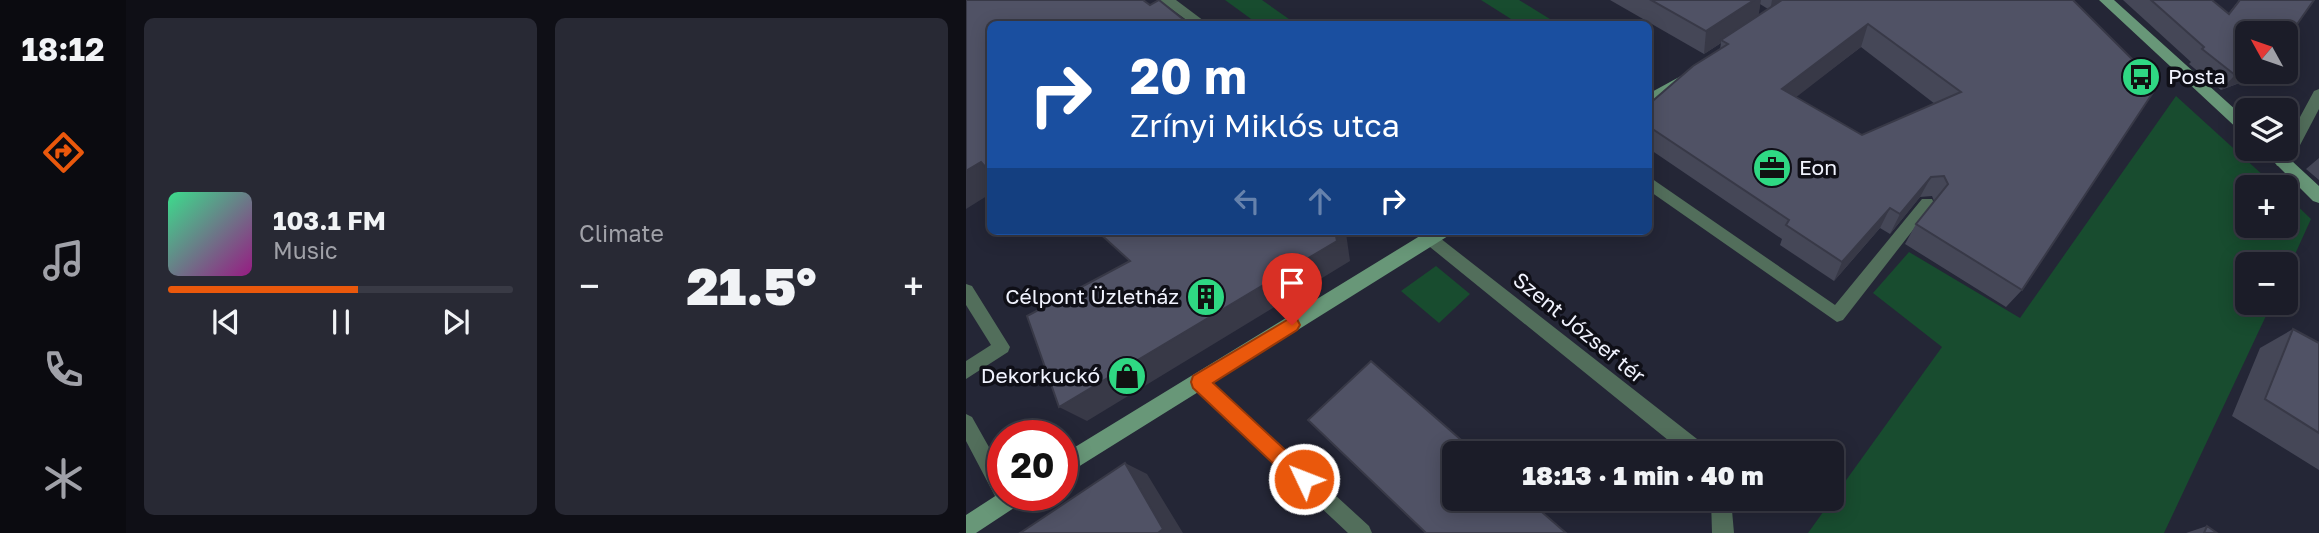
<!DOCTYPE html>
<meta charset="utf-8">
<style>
body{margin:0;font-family:"Golos Text",sans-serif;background:#282934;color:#f1f3f6;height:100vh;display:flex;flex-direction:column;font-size:26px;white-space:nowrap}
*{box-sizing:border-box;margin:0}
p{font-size:23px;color:#a0a1a8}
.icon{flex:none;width:38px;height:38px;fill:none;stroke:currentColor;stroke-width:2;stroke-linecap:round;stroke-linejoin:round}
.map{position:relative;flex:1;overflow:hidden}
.side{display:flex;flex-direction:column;gap:18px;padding:18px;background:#0f0f16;width:840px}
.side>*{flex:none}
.top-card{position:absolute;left:21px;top:21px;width:665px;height:214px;border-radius:10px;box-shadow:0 4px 18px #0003,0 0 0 2px #393a45;background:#1a4fa0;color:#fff;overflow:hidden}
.needle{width:46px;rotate:310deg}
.fabs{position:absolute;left:1269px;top:21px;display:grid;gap:14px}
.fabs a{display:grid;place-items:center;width:63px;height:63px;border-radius:10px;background:#1b1c28;box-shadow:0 4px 18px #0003,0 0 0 2px #393a45;font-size:35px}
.speed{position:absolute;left:21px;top:420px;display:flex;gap:14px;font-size:35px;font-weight:700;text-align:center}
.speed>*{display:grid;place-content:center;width:91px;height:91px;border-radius:50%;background:#1b1c28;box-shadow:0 4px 18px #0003,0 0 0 2px #393a45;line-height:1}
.speed .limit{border:10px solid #d22;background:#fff;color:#111}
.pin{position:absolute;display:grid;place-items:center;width:60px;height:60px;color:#fff;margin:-72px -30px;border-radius:50% 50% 50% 0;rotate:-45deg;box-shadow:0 0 7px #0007}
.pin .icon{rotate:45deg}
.me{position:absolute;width:77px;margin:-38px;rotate:313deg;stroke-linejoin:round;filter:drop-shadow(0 0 5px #0008)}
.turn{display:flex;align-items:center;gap:24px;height:147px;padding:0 28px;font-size:32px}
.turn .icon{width:91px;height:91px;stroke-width:2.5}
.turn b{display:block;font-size:49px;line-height:60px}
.lanes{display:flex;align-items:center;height:66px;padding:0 28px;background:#0003;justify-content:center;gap:35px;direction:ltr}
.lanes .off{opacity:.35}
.big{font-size:52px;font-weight:800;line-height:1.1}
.side .widget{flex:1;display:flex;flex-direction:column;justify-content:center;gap:10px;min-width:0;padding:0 24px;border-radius:10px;background:#282934}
.song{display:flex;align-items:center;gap:21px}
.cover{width:84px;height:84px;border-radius:10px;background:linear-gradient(135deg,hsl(150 70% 55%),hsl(310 70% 35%))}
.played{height:7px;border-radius:4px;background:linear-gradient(90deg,#ea580c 55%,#393a45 55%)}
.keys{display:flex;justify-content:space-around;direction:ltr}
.heat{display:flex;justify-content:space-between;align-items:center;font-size:38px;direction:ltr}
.side .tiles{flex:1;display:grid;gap:18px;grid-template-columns:repeat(2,1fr)}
.trip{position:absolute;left:476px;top:441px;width:402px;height:70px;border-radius:10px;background:#1b1c28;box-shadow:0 4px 18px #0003,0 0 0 2px #393a45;font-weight:800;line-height:70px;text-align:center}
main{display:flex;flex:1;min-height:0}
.menu{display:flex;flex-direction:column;width:126px;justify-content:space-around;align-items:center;background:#0b0b10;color:#a0a1a8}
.menu .icon{width:49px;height:49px}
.menu .selected{color:#ea580c}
.menu b{font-size:32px;color:#f1f3f6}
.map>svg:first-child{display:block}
.green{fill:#184c2f}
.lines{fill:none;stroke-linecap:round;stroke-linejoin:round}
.service{fill:#526e5b;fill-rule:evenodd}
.minor{fill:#526e5b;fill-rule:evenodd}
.secondary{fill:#689778;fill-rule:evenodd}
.wall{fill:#454757;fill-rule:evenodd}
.shaded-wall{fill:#383947}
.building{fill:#505265;stroke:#383947;stroke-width:2;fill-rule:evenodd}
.route{fill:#ea580c;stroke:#983908;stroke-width:2}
.labels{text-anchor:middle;stroke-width:7;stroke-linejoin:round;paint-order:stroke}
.poi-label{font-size:21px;fill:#f1f3fe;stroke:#0f0f17;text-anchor:start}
.street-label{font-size:21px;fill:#f1f3fe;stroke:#0f0f17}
</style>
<main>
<nav class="menu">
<b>18:12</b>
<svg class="icon selected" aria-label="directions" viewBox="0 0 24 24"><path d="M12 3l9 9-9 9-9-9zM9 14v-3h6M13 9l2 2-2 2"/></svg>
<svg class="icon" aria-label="music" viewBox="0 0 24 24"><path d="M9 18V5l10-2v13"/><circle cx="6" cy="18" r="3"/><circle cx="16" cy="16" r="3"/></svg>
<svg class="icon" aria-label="phone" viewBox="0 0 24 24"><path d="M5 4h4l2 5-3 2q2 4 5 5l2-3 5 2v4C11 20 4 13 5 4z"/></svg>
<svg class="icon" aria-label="climate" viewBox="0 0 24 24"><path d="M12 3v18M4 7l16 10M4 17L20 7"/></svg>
</nav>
<section class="side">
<div class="tiles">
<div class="widget">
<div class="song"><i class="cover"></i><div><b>103.1 FM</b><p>Music</p></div></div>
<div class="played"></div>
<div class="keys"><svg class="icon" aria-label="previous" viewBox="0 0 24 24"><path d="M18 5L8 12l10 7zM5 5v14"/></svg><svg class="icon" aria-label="pause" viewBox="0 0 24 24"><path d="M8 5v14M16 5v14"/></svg><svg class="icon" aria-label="next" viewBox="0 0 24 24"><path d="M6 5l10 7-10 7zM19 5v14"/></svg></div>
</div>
<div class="widget"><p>Climate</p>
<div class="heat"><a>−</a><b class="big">21.5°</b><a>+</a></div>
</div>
</div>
</section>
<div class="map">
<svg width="1353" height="533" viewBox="0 0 1353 533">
<rect width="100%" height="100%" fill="#242636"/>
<!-- green -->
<path class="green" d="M 259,0 L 296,0 L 330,24 L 292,24 Z
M 515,0 L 553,0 L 592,24 L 553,24 Z
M 1210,96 L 1310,187 L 1281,187 L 1281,226 L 1320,226 L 1320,195 L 1345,219 L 1320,274 L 1320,264 L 1281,264 L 1281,303 L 1306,303 L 1198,533 L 842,533 L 976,347 L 907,293 L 943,252 L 1054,318 Z
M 470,266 L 504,294 L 473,323 L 435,291 Z"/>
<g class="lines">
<!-- service -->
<path class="service" d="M 682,176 L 869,305 L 956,199 L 966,199 L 968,203 L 877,320 L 871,322 L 682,190 Z
M 0,284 L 6,286 L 44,347 L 42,352 L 0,379 L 0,361 L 25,345 L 0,305 Z
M 233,374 L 239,376 L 403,526 L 406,533 L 382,533 L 227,388 L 224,382 L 227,376 Z
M 0,414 L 6,417 L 37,472 L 37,495 L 45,495 L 44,498 L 37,500 L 30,498 L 0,441 Z"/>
<!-- minor -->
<path class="minor" d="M 193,0 L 210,0 L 242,24 L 226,24 Z
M 1353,89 L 1353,109 L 1323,166 L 1311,166 L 1309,162 L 1316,149 L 1320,149 L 1320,143 L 1348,91 Z
M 465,231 L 740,446 L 743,453 L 718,453 L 459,243 L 456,238 L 459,233 Z
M 745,499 L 765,499 L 768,533 L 746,533 Z"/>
<!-- secondary -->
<path class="secondary" d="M 1133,0 L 1148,0 L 1281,120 L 1281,135 L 1276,133 Z
M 715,76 L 720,77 L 722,81 L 720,85 L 682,107 L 682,94 Z
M 1295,149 L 1313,149 L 1353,186 L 1353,203 L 1347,201 Z
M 462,231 L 484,231 L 482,236 L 96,477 L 96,455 Z
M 37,491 L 37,495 L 60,495 L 57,502 L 10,533 L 0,533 L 0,515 Z"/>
</g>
<!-- wall -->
<path class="wall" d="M 644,0 L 1107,0 L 1056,290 L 1040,307 L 939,244 L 950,224 L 968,201 L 966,196 L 954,197 L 924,234 L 914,228 L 868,281 L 814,245 L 816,239 L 682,148 L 682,105 L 754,49 L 755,43 L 738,54 ZM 794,4 L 802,9 L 792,16 ZM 895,47 L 969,104 L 896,135 L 829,97 Z
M 1157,0 L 1246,0 L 1262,14 L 1273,0 L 1348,0 L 1281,33 L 1300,73 L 1255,90 L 1223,64 L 1225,62 Z
M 1353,158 L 1353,180 L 1340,169 Z
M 102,231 L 128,231 L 106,234 Z
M 1327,329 L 1353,343 L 1353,470 L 1266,416 L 1294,348 Z
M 1241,526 L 1251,533 L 1220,533 Z"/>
<!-- shaded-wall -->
<path class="shaded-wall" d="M 788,0 L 795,0 L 792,19 L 755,40 L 755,43 L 738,54 L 740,31 Z
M 806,0 L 820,0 L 804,11 Z
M 902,24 L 895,47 L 811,112 L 816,89 Z
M 1327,30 L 1320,38 L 1320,33 Z
M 1281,71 L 1281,72 L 1301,72 L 1255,90 L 1269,75 Z
M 15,162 L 24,170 L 24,194 L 0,209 L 0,171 Z
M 965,177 L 954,197 L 924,234 L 934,214 Z
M 924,208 L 914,228 L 868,281 L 876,262 Z
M 369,231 L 385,231 L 380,233 L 384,261 L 121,421 L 93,407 Z
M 159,463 L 181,474 L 217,533 L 192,533 Z"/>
<!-- building -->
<path class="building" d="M 0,0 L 177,0 L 184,5 L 193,0 L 223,24 L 24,24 L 24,172 L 15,162 L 0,171 Z
M 685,0 L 788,0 L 740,31 Z
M 816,0 L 1107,0 L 1192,85 L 1056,290 L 950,224 L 982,184 L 978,176 L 965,177 L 934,214 L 924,208 L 876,262 L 820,225 L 823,220 L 682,126 L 682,105 L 727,66 L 762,44 L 755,40 ZM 902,24 L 995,92 L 896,135 L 816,89 Z
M 1185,0 L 1246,0 L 1263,14 L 1274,0 L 1348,0 L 1327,30 L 1318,33 L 1281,33 L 1281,71 L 1269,75 L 1236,49 L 1238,47 Z
M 131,231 L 369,231 L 371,241 L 93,407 L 61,316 L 164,261 Z
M 1327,329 L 1353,343 L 1353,433 L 1299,399 Z
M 405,361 L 510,453 L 488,453 L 488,499 L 561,499 L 600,533 L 460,533 L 342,420 Z
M 159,463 L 197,529 L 192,533 L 54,533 Z
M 1241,526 L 1251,533 L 1238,533 Z"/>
<!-- route -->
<path class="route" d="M 326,317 L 331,319 L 334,325 L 331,330 L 247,383 L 344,473 L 347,479 L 344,486 L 338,488 L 331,486 L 227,388 L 225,382 L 227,376 Z"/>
<!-- icons -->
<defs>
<symbol id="bus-disc" viewBox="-11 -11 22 22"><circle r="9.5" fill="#2fd883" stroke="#0f0f17"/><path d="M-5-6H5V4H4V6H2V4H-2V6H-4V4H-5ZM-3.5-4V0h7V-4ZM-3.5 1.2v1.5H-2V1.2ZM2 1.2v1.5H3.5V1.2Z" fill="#111"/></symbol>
<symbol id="office-disc" viewBox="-11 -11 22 22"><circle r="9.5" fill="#2fd883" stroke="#0f0f17"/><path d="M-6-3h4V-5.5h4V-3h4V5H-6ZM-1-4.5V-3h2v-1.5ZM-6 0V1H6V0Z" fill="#111"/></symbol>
<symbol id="building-disc" viewBox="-11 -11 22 22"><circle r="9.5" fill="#2fd883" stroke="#0f0f17"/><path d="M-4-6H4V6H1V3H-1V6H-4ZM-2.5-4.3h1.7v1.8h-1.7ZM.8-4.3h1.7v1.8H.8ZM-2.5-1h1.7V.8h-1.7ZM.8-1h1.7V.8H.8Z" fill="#111"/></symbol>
<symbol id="shop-disc" viewBox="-11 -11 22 22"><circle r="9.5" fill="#2fd883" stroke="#0f0f17"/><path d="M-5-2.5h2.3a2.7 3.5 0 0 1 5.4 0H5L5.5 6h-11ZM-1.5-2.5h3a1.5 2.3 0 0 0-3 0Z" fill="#111"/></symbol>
</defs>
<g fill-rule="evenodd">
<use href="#bus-disc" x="1153" y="55" width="44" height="44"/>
<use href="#office-disc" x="784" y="146" width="44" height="44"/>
<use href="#building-disc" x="218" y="275" width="44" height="44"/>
<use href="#shop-disc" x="139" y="354" width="44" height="44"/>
</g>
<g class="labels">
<!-- poi labels -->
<g class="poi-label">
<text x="1202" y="84">Posta</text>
<text x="833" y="175">Eon</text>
<text x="213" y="304" text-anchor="end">Célpont Üzletház</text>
<text x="134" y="383" text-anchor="end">Dekorkuckó</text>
</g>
<!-- street labels -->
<g class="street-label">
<text transform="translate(613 328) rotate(39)" y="7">Szent József tér</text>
</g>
</g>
</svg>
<div class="fabs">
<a><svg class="needle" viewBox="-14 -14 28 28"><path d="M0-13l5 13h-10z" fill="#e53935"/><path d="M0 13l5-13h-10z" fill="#a0a1a8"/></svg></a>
<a><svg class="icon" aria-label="layers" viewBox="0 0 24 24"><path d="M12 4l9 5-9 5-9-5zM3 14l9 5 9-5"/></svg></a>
<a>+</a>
<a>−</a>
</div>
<div class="speed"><div class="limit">20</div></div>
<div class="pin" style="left:326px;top:325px;background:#d93025"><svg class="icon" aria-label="arrive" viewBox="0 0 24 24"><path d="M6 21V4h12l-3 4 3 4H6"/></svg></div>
<svg class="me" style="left:338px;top:479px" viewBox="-20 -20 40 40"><circle r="17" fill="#ea580c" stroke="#fff" stroke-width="3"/><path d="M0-11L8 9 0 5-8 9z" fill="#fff"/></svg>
<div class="trip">18:13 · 1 min · 40 m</div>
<div class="top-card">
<div class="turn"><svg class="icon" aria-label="right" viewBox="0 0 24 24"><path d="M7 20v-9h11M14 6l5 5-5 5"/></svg><div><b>20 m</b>Zrínyi Miklós utca</div></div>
<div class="lanes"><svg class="icon off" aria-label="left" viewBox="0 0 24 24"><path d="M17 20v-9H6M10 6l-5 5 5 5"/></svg><svg class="icon off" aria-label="ahead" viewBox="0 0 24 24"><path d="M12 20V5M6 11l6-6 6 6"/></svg><svg class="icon" aria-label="right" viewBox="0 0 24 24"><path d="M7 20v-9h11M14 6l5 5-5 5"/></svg></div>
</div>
</div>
</main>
